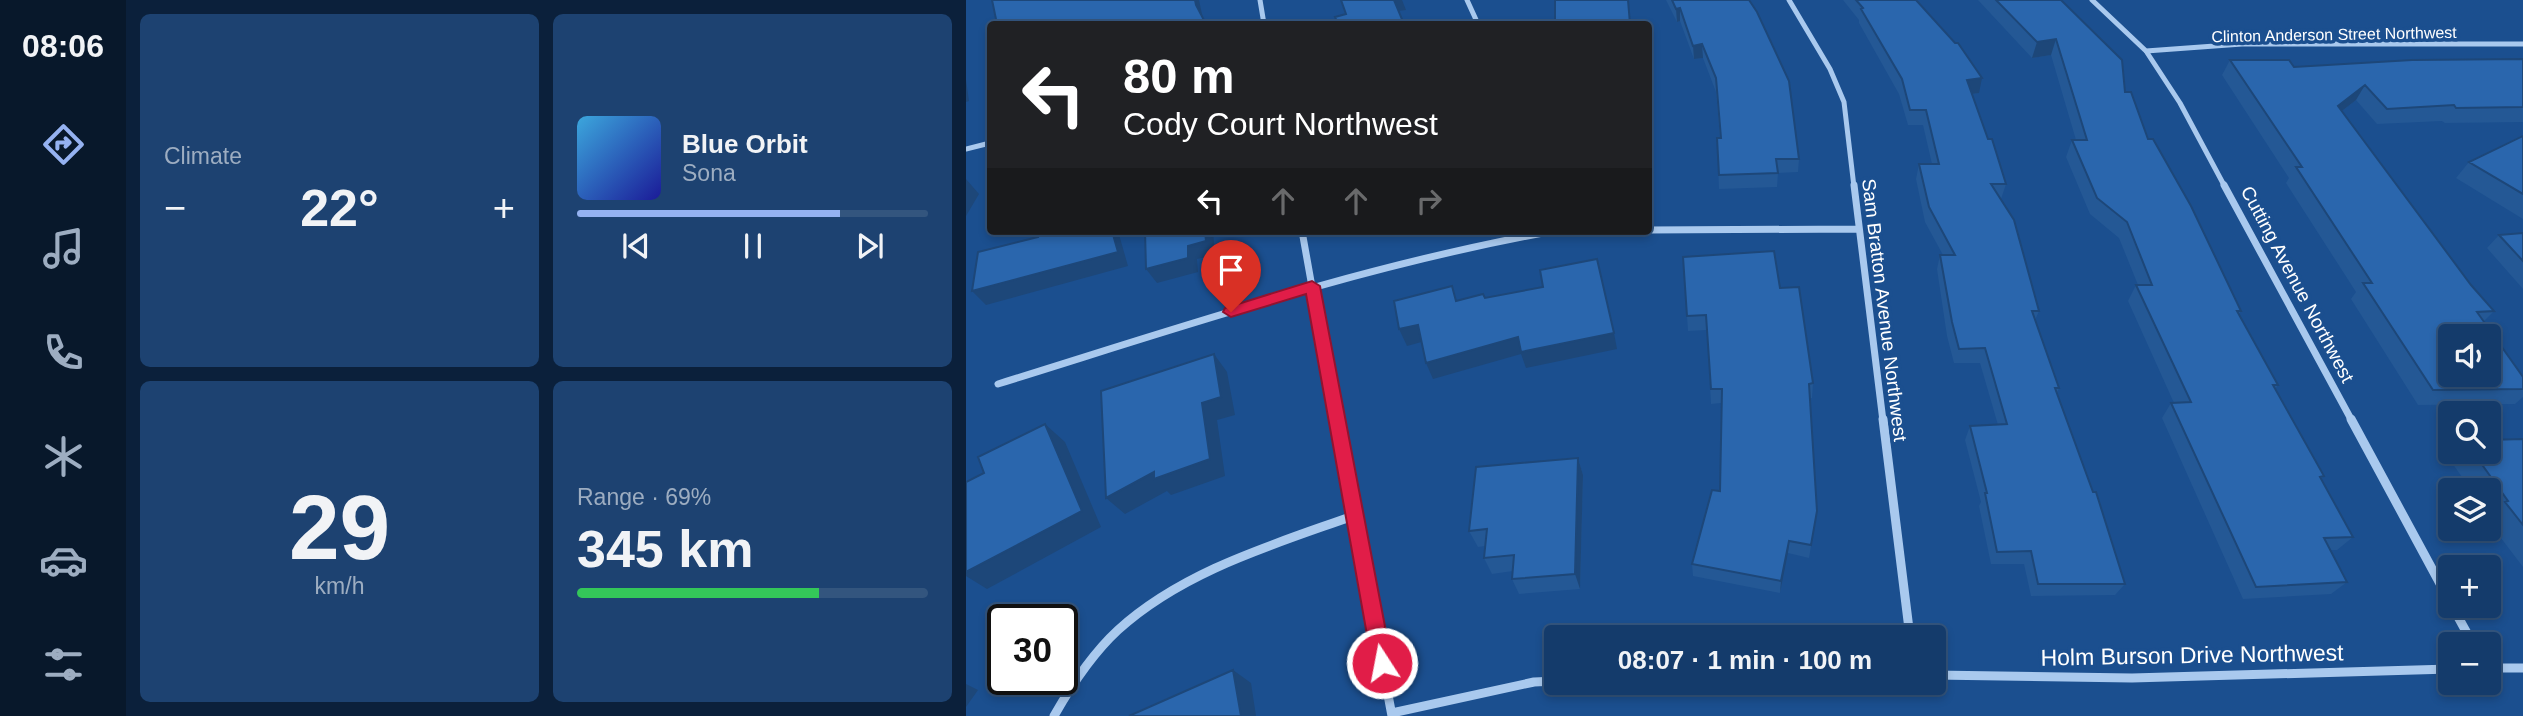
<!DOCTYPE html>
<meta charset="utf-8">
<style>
body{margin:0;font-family:Helvetica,sans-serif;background:#1d4271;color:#f1f3f6;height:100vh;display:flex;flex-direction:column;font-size:26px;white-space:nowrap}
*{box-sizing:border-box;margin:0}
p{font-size:23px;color:#9dadc1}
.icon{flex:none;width:38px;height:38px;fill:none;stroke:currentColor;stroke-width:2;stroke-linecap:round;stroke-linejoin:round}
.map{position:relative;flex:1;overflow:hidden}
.panel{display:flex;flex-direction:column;gap:14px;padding:14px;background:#0b203b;width:840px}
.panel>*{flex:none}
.banner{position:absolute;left:21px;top:21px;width:665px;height:214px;border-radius:7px;box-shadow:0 4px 10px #0003,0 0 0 2px #33557e;background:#202124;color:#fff;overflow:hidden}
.fabs{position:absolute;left:1472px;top:324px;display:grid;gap:14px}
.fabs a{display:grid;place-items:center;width:63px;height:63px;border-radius:7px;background:#143b6b;box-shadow:0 4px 10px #0003,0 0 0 2px #33557e;font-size:35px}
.speed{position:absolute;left:21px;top:604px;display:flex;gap:14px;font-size:35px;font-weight:700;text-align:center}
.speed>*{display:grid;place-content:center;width:91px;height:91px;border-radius:50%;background:#143b6b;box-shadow:0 4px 10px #0003,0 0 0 2px #33557e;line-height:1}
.speed .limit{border:4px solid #111;border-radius:10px;background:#fff;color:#111}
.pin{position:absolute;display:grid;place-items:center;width:60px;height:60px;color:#fff;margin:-72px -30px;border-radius:50% 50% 50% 0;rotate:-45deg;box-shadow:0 0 7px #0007}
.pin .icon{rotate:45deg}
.me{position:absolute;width:77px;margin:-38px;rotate:349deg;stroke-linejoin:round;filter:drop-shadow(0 0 5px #0008)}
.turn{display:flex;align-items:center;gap:24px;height:147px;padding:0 21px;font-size:32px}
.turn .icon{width:91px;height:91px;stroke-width:2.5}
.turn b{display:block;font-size:49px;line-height:60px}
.lanes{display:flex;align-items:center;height:66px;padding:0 21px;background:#0003;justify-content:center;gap:35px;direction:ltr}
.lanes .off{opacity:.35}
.big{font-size:52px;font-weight:800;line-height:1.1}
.panel .tile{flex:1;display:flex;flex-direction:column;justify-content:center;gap:10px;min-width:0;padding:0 24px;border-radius:10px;background:#1d4271}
.panel .dial{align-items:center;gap:0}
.dial b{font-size:91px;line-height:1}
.song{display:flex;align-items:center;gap:21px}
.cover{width:84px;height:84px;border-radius:10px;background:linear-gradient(135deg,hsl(200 70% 55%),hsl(240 70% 35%))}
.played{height:7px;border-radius:4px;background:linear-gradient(90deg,#95b2f1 75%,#33557e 75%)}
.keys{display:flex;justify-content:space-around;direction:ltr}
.heat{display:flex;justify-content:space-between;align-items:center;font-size:38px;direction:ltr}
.charge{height:10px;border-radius:5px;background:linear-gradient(90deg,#34c759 69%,#33557e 0)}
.panel .tiles{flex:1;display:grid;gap:14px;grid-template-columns:repeat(2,1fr)}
.trip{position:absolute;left:578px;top:625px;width:402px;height:70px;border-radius:7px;background:#143b6b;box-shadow:0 4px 10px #0003,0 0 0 2px #33557e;font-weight:800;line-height:70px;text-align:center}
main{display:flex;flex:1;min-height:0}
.dock{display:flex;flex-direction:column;width:126px;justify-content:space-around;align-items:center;background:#08182b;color:#9dadc1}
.dock .icon{width:49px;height:49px}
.dock .on{color:#95b2f1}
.dock b{font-size:32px;color:#f1f3f6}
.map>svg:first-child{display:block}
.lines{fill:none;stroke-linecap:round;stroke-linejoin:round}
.street-far2{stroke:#a9c9ee;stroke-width:5}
.street-far1{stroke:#a9c9ee;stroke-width:7}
.street{stroke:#a9c9ee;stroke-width:9}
.wall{fill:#245895}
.shaded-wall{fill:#1d4779}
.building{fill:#2a66ad;stroke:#1d4779;stroke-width:2;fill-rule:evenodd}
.route{fill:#e11d48;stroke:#92132f;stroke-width:2}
.labels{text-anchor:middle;stroke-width:7;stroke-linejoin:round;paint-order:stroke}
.far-street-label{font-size:16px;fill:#fff;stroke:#1b4f8f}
.street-label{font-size:19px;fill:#fff;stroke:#1b4f8f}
.near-street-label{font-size:23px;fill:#fff;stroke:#1b4f8f}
</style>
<main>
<nav class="dock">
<b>08:06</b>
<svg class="icon on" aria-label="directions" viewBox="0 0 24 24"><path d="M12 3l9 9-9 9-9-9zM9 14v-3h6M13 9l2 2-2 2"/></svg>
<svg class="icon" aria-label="music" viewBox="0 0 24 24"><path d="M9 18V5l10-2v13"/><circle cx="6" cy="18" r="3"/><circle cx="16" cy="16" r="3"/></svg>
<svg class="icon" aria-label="phone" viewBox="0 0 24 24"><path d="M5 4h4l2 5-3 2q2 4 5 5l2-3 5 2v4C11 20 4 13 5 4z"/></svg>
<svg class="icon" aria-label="climate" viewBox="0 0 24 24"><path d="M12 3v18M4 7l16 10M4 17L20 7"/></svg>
<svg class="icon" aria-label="car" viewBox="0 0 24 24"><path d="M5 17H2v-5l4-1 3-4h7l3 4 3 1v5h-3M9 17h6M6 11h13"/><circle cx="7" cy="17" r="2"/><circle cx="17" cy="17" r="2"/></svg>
<svg class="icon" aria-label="filters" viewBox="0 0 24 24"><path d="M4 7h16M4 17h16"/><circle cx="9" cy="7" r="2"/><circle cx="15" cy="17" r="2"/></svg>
</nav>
<section class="panel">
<div class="tiles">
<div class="tile"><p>Climate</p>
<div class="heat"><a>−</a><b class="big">22°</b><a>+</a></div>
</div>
<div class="tile">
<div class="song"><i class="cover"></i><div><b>Blue Orbit</b><p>Sona</p></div></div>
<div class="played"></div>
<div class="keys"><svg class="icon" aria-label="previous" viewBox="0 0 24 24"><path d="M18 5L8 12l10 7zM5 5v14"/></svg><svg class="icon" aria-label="pause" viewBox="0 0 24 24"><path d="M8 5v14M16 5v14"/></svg><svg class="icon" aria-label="next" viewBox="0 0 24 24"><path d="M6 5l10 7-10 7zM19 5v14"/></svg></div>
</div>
<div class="tile dial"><b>29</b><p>km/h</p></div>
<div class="tile"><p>Range · 69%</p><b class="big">345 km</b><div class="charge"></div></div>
</div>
</section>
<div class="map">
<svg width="1557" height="716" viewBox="0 0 1557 716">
<rect width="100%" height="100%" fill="#1b4f8f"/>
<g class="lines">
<!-- street-far2 -->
<path class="street-far2" d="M 294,0 L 298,24
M 501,0 L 512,24
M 823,0 L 864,69 L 878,102 L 888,187
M 1126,0 L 1180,51 L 1214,103 L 1259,187
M 1180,51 L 1276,44 L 1557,44
M 0,149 L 24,143"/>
<!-- street-far1 -->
<path class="street-far1" d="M 888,185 L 917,421
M 1258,185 L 1386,421
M 682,230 L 893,229
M 336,231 L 370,421
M 32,384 C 216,327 398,265 588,231"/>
<!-- street -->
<path class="street" d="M 370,419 L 426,716
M 917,419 L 944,637
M 1385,419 L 1484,602
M 1486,606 L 1507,644
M 1522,668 L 1557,668
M 968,675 L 1166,678 L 1484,669
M 426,713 L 568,682 L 590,681
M 88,716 C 105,686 126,654 152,630 C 217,571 306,545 387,516"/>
</g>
<!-- wall -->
<path class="wall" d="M 700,0 L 783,0 L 833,159 L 832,172 L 812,173 L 811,187 L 753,189 L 751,138 L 754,138 L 750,92 L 737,58 L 728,59 L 714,21 L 711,22 Z
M 877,0 L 950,0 L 1013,93 L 1006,94 L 1022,139 L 1040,184 L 1035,199 L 1073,311 L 1069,320 L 1093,388 L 1091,393 L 1159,584 L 1149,595 L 1065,596 L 1058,564 L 1025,564 L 1013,506 L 1015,502 L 999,440 L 1004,426 L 1032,425 L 1014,363 L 988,363 L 981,336 L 971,269 L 974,255 L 977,255 L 959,222 L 950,179 L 953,164 L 966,164 L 957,125 L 942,125 L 933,94 L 893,23 L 893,20 Z
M 1012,0 L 1095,0 L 1159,92 L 1182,139 L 1275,311 L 1273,314 L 1312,385 L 1309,389 L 1358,476 L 1355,479 L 1387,537 L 1371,550 L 1364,550 L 1381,582 L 1365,594 L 1277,599 L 1196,418 L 1205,403 L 1208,403 L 1162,301 L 1170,285 L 1172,285 L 1153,238 L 1124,214 L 1100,157 L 1106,140 L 1110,140 L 1085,55 L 1066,58 Z
M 1557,59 L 1557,122 L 1479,123 L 1476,121 L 1411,124 L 1390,100 L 1376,111 L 1505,285 L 1528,311 L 1517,322 L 1557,377 L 1557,397 L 1549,404 L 1452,405 L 1385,299 L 1390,292 L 1320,183 L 1323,178 L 1256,75 L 1264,60 L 1328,67 Z
M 682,133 L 688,186 L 682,186 Z
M 1557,136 L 1557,219 L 1490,178 L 1503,162 Z
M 1557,233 L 1557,289 L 1521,248 L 1533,235 Z
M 717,257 L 814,288 L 847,383 L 846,398 L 844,398 L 851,511 L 843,558 L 822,553 L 814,593 L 727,576 L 726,564 L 754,491 L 755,403 L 745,404 L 741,330 L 722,331 Z
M 1557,439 L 1557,567 L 1522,521 L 1522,490 L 1505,490 L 1482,457 L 1488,452 L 1522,452 Z
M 612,458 L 617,475 L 614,589 L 553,594 L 546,579 L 547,571 L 526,574 L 518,558 L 519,546 L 512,547 L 503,531 Z"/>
<!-- shaded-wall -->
<path class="shaded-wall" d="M 229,0 L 233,0 L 237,19 L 230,5 Z
M 428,0 L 436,0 L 440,10 L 432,11 Z
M 714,8 L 714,21 L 711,22 L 710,9 Z
M 1090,39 L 1085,55 L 1066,58 L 1071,42 Z
M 736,44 L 737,58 L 728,59 L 727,46 Z
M 1016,78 L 1013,93 L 998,95 L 1001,80 Z
M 0,80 L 3,101 L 0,102 Z
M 1399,85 L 1390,100 L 1363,121 L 1372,106 Z
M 0,179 L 13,194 L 0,216 Z
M 146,231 L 152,231 L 162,266 L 20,305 L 6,291 Z
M 239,231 L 247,231 L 249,255 L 231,259 L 232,272 L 191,283 L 180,269 L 222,246 Z
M 452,325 L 459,341 L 441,346 L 433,329 Z
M 648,333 L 651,349 L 560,368 L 555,354 L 467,379 L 460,363 L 552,337 Z
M 248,354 L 261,372 L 269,415 L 251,420 L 259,476 L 205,495 L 201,491 L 159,514 L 140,498 L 236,403 Z
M 79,424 L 99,442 L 135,527 L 21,589 L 0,576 L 0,572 Z
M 612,458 L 617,475 L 614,589 L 609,574 Z
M 823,541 L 822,553 L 814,593 L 815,581 Z
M 267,670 L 285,683 L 290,716 L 275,716 Z
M 0,684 L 12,690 L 0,707 Z"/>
<!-- building -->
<path class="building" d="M 26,0 L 229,0 L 230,5 L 240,24 L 31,24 Z
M 375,0 L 428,0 L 438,24 L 372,24 L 369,17 L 380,14 Z
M 589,0 L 662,0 L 664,24 L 589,24 Z
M 706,0 L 783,0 L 791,12 L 823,81 L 833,159 L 810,159 L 812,173 L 753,175 L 751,138 L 755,138 L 750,78 L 736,44 L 727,46 L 714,8 L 710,9 Z
M 890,0 L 950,0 L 989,43 L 992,43 L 1016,78 L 1001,80 L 1022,139 L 1026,139 L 1040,184 L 1025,184 L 1048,220 L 1073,311 L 1066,311 L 1093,388 L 1089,388 L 1127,492 L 1130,492 L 1159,584 L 1072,584 L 1065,551 L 1031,552 L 1019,493 L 1021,493 L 1004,426 L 1041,424 L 1019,348 L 993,349 L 986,322 L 974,255 L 989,255 L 963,207 L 953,164 L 973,164 L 960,110 L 944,110 L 936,79 L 895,9 L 897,8 Z
M 1030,0 L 1095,0 L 1156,60 L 1159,92 L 1165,92 L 1182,139 L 1187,139 L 1225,206 L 1275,311 L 1271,311 L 1312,385 L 1307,385 L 1358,476 L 1354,477 L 1387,537 L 1358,538 L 1381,582 L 1290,587 L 1205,403 L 1225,402 L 1170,285 L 1186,285 L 1161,222 L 1131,198 L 1106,140 L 1121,140 L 1090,39 L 1071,42 Z
M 1557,59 L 1557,107 L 1490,108 L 1488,105 L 1421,109 L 1399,85 L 1372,106 L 1505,285 L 1528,311 L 1511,312 L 1557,377 L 1557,389 L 1467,390 L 1397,283 L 1406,283 L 1330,167 L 1336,167 L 1264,60 L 1323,60 L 1328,67 L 1446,60 ZM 1484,336 L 1522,336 L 1522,374 L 1484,374 Z
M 682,133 L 687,172 L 682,172 Z
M 1557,136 L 1557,194 L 1503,162 Z
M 71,231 L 146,231 L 152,252 L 6,291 L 12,252 L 72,237 Z
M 179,231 L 239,231 L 240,241 L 222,246 L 222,258 L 180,269 Z
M 1557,233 L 1557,261 L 1533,235 Z
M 808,251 L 814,288 L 833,287 L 847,383 L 843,384 L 851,511 L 845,545 L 823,541 L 815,581 L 726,564 L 746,490 L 754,491 L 756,389 L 745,389 L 740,315 L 721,316 L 717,257 Z
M 631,259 L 648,333 L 555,352 L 552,337 L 460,363 L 452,325 L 433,329 L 428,301 L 486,286 L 490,301 L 517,294 L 519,298 L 577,287 L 574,270 Z
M 248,354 L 255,397 L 236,403 L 244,459 L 188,479 L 188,472 L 140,498 L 135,391 Z
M 79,424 L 116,511 L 0,572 L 0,482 L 18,473 L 12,457 Z
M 1557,439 L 1557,525 L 1539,502 L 1542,501 L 1507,452 L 1522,452 L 1522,440 Z
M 612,458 L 609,574 L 546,579 L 548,555 L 518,558 L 521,529 L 503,531 L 510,467 Z
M 267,670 L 275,716 L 163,716 Z"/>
<!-- route -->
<path class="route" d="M 346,281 L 354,286 L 426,663 L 423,671 L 416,674 L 409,671 L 406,663 L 340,294 L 265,317 L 257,312 L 259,308 Z"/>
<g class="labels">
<!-- far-street labels -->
<g class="far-street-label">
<text transform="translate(1368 34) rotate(-1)" y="6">Clinton Anderson Street Northwest</text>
</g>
<!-- street labels -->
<g class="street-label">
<text transform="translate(1332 284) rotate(62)" y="7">Cutting Avenue Northwest</text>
<text transform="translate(919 310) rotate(83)" y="7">Sam Bratton Avenue Northwest</text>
</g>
<!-- near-street labels -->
<g class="near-street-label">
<text transform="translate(1226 655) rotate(-1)" y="8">Holm Burson Drive Northwest</text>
</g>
</g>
</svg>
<div class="fabs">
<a><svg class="icon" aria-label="sound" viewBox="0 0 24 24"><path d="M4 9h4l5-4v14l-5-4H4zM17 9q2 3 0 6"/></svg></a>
<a><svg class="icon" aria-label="search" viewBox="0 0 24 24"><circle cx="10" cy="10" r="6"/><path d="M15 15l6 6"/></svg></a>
<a><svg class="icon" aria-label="layers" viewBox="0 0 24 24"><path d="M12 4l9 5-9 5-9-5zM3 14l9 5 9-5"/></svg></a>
<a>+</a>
<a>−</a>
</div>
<div class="speed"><div class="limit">30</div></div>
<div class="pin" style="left:265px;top:312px;background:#d93025"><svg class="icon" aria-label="arrive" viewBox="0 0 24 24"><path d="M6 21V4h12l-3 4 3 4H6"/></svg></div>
<svg class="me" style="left:416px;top:663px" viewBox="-20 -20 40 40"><circle r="17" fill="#e11d48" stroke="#fff" stroke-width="3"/><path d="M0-11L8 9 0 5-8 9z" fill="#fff"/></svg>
<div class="trip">08:07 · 1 min · 100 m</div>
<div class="banner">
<div class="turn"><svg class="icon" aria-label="left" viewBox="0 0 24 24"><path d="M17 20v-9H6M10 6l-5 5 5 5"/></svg><div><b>80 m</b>Cody Court Northwest</div></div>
<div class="lanes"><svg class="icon" aria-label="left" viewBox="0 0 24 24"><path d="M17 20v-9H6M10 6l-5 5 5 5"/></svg><svg class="icon off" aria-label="ahead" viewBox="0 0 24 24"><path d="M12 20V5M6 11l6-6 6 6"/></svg><svg class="icon off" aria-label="ahead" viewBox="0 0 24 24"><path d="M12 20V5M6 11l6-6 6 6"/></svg><svg class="icon off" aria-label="right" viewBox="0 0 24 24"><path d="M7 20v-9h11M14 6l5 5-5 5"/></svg></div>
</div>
</div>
</main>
